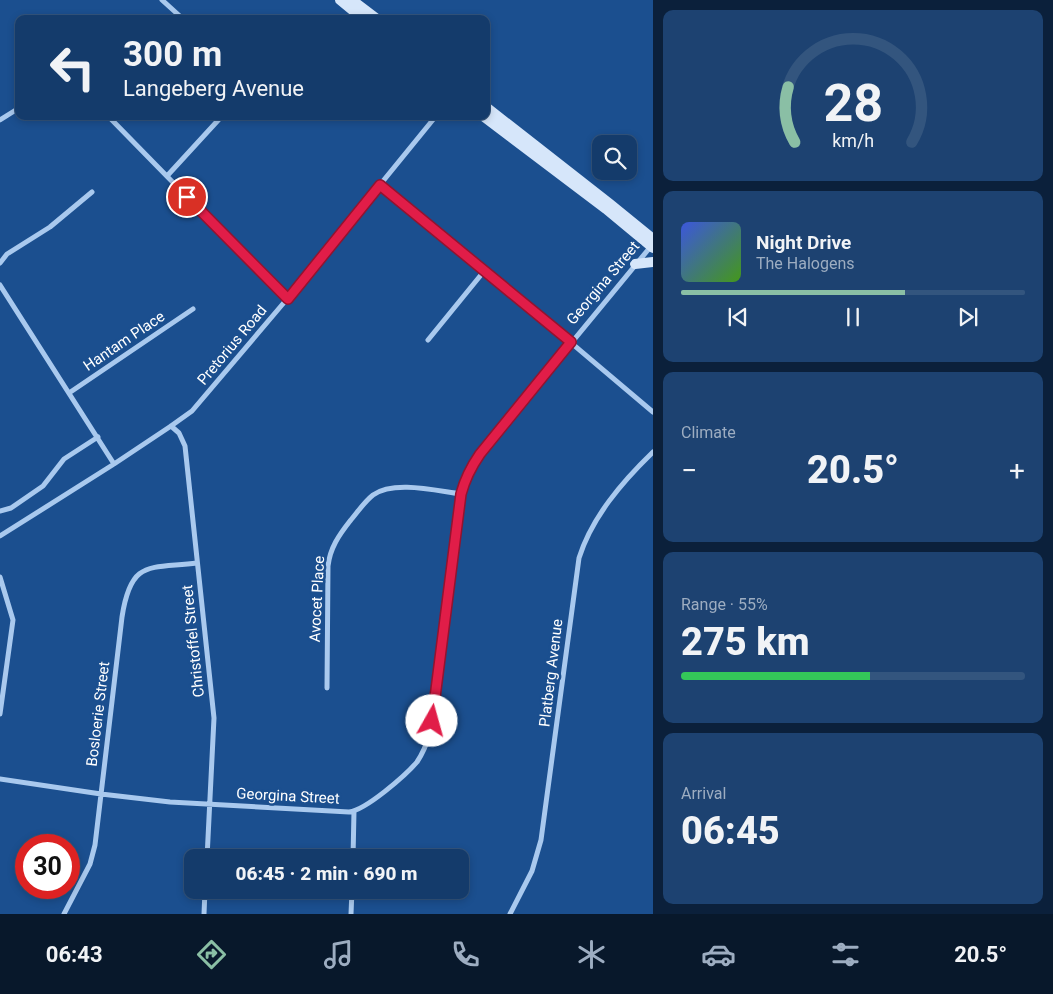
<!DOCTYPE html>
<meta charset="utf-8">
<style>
body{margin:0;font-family:Roboto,sans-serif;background:#1d4271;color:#f1f3f6;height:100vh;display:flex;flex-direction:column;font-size:19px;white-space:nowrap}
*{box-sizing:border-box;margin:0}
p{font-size:16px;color:#9dadc1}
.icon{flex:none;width:28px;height:28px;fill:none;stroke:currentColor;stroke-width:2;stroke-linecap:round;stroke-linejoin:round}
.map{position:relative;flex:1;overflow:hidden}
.side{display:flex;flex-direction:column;gap:10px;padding:10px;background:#0b203b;width:400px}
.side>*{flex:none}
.top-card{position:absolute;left:15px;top:15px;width:475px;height:105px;border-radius:10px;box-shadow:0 2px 8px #0003,0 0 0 1px #33557e;background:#143b6b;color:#f1f3f6;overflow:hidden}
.controls{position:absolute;left:592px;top:135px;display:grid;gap:10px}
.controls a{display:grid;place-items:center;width:45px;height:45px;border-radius:10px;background:#143b6b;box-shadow:0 2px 8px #0003,0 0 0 1px #33557e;font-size:25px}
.speed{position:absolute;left:15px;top:834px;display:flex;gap:10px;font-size:25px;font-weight:700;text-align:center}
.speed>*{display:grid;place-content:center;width:65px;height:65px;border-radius:50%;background:#143b6b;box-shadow:0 2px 8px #0003,0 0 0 1px #33557e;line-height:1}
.speed .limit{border:8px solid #d22;background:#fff;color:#111}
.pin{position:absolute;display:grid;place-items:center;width:42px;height:42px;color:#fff;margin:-21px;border:2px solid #fff;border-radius:50%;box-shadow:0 1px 5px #0007}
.me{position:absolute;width:55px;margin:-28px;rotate:7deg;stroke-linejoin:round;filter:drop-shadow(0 0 4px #0008)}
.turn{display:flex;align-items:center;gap:18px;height:105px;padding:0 25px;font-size:22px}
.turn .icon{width:65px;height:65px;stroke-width:2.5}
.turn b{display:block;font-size:35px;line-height:42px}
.big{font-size:38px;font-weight:800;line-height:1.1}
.side .widget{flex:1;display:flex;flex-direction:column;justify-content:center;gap:8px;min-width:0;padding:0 18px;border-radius:10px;background:#1d4271}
.side .dial{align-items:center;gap:0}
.dial svg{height:130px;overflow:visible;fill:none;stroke:#33557e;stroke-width:7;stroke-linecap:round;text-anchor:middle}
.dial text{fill:#f1f3f6;stroke:none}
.song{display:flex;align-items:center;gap:15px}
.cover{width:60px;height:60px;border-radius:8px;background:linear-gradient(135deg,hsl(230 70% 55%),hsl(100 70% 35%))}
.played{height:5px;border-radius:2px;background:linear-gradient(90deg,#8abfa5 65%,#33557e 65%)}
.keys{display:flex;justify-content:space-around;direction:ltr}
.heat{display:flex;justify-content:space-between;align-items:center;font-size:28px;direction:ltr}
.charge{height:8px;border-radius:4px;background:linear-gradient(90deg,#34c759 55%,#33557e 0)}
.trip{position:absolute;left:184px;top:849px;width:285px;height:50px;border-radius:10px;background:#143b6b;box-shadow:0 2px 8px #0003,0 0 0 1px #33557e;font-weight:800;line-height:50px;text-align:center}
.dock{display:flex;height:80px;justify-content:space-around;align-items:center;background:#08182b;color:#9dadc1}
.dock .icon{width:35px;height:35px}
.dock .active{color:#8abfa5}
.dock b{font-size:22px;color:#f1f3f6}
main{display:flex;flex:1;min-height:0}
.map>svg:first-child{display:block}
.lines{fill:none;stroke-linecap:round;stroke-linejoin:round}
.street{stroke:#a9c9ee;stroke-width:5}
.secondary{stroke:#d6e6fa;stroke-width:10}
.route-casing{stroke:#92132f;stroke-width:12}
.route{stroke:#e11d48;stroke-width:9}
.labels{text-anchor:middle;stroke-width:5;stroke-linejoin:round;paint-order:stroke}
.street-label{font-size:15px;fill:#fff;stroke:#1b4f8f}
</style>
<main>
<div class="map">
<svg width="653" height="914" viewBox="0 0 653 914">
<rect width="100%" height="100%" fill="#1b4f8f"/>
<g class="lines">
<!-- street -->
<path class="street" d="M 162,0 L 183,19
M 108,116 L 287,299
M 0,120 L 19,108
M 167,176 L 222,116
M 380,185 L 485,270 L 653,412
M 0,263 L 7,254 L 50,227 L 92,192
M 0,285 L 114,464
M 428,340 L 485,270
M 69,393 L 193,309
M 171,426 L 179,433 L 185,446 L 214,718 L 207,858
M 0,511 L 11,508 L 43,486 L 64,459 L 98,437
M 0,536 L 114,464 L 171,426 L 192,411 L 287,299 L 436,116
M 0,577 L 13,620 L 0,714
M 327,688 L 328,566 C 330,548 339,535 350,521 C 357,513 364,502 373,495 C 394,480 437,491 461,494
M 0,779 L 101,794 L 170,802 L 349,812 C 366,810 406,775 417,762 C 423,753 427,743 430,733 L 461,494 L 472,466 L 489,443 L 652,245
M 353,858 L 354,811
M 64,914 L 90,864 L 95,845 L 122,617 C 131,559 149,569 197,563
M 204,914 L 205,890
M 351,914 L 352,890
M 510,914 L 532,871 L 541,840 L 579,558 C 592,517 622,482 653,452"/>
<!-- secondary -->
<path class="secondary" d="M 340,0 L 363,19
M 352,0 L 377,19
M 486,107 L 610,204 L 652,238
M 483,116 L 606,209 L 653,248
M 635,264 L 653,262"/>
</g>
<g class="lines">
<defs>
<path id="route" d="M 187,197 L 288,299 L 380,185 L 571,342 L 480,454 C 471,467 465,479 461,494 L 432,721"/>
</defs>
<!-- route casing -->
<use href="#route" class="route-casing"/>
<!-- route -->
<use href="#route" class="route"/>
</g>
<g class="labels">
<!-- street labels -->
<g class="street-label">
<text transform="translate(603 283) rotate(-50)" y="5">Georgina Street</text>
<text transform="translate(124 341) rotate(-34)" y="5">Hantam Place</text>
<text transform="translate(232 345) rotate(-50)" y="5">Pretorius Road</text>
<text transform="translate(317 599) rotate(-87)" y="5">Avocet Place</text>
<text transform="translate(193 641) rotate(-96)" y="5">Christoffel Street</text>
<text transform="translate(551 673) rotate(-83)" y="5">Platberg Avenue</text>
<text transform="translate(98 714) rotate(-83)" y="5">Bosloerie Street</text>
<text transform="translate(288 796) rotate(3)" y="5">Georgina Street</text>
</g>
</g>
</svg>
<div class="controls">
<a><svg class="icon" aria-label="search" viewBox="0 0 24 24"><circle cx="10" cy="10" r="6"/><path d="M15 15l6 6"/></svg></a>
</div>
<div class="speed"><div class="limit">30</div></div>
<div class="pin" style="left:187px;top:197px;background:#d93025"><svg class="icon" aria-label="arrive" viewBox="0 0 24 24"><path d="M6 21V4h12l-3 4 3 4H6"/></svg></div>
<svg class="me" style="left:432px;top:721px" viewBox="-20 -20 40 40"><circle r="19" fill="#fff"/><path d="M0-13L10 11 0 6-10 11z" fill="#e11d48"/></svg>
<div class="trip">06:45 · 2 min · 690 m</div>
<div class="top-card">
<div class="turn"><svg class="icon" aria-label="left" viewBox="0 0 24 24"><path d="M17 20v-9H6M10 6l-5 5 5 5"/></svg><div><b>300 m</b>Langeberg Avenue</div></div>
</div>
</div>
<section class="side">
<div class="widget dial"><svg viewBox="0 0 100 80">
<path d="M14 69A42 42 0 1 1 86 69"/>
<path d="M14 69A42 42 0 0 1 10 35" stroke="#8abfa5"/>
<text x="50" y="56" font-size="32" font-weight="700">28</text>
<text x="50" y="72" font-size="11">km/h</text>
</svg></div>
<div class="widget">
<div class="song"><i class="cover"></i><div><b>Night Drive</b><p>The Halogens</p></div></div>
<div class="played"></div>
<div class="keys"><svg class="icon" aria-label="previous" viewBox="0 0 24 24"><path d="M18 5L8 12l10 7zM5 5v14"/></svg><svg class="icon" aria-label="pause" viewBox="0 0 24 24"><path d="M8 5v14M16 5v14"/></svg><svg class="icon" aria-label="next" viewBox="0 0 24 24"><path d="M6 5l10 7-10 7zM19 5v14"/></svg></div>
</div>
<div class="widget"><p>Climate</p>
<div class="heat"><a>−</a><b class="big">20.5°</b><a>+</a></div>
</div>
<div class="widget"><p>Range · 55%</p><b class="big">275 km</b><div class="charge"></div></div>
<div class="widget"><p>Arrival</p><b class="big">06:45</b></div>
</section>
</main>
<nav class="dock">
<b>06:43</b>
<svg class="icon active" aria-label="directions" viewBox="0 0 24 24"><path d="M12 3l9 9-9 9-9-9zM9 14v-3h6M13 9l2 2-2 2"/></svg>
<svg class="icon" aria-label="music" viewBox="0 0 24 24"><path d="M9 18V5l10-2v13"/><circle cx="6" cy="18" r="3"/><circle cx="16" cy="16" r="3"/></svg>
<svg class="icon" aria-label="phone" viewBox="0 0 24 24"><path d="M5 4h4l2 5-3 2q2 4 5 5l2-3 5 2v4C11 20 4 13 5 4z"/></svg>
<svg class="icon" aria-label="climate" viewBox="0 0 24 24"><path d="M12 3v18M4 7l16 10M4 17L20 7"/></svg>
<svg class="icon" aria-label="car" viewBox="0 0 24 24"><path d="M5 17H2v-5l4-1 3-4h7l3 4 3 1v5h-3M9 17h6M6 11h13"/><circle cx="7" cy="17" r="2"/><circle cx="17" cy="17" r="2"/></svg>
<svg class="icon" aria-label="filters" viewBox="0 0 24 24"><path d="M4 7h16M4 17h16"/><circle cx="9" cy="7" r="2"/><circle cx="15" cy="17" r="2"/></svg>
<b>20.5°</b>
</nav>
